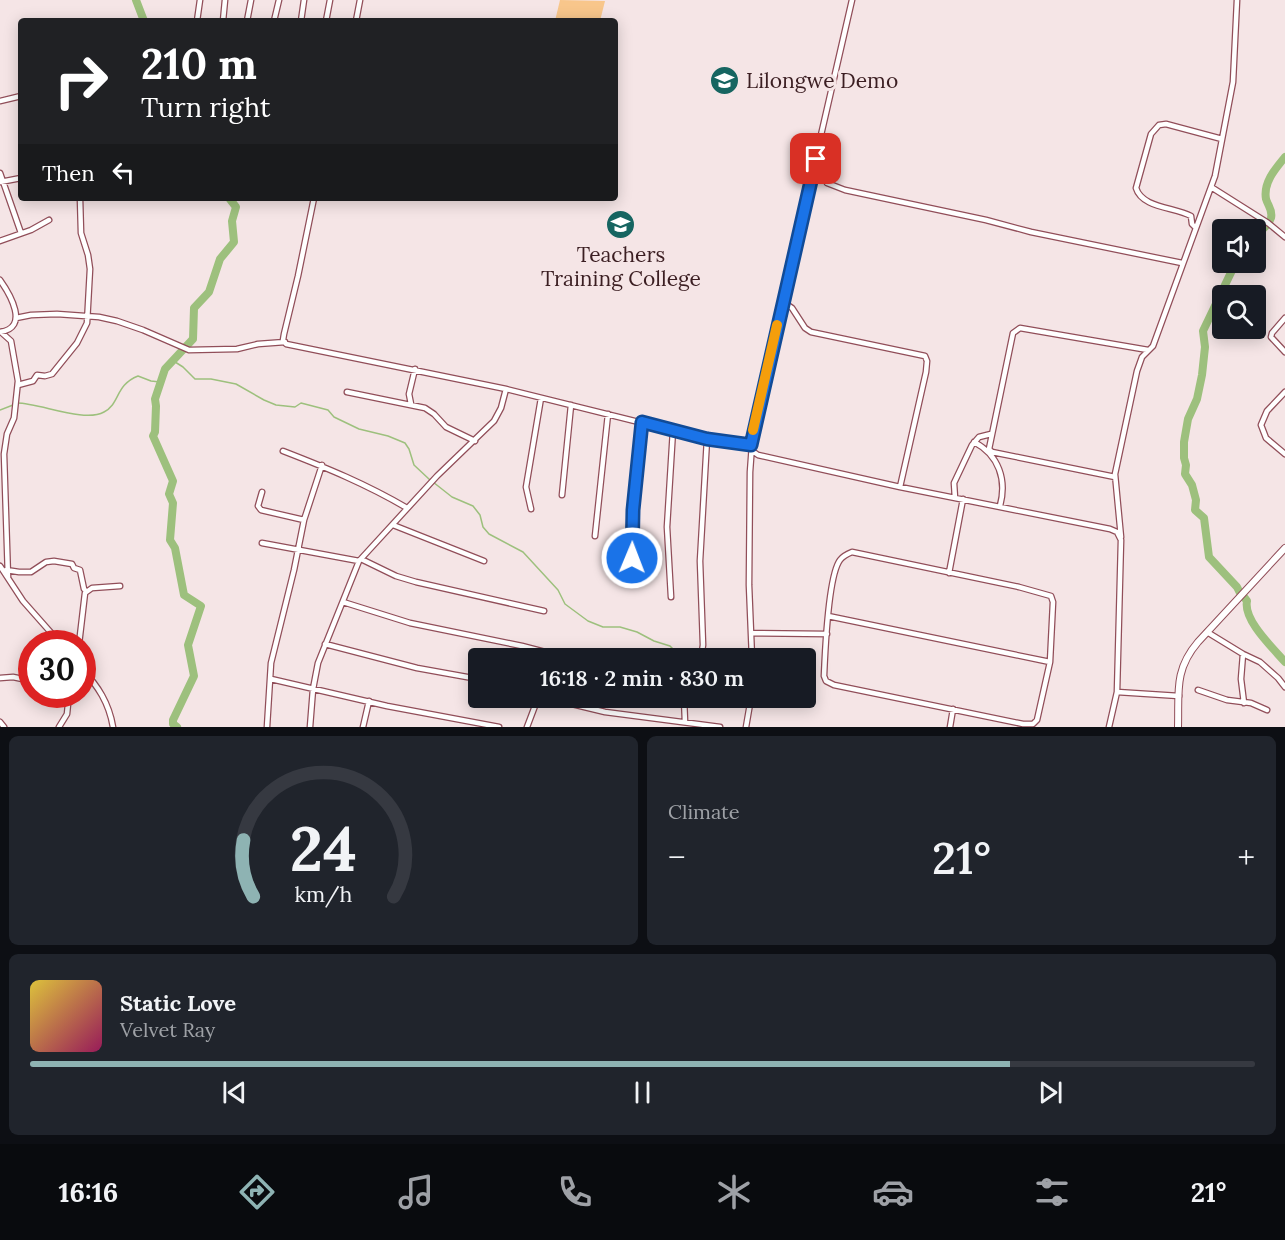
<!DOCTYPE html>
<meta charset="utf-8">
<style>
body{margin:0;font-family:Lora,serif;background:#20242c;color:#f1f3f6;height:100vh;display:flex;flex-direction:column;font-size:22px;white-space:nowrap}
*{box-sizing:border-box;margin:0}
p{font-size:20px;color:#9ea1a6}
.icon{flex:none;width:33px;height:33px;fill:none;stroke:currentColor;stroke-width:2;stroke-linecap:round;stroke-linejoin:round}
.map{position:relative;height:727px;overflow:hidden}
.side{display:flex;flex-direction:column;gap:9px;padding:9px;background:#0d0f14;flex:1}
.side>*{flex:none}
.banner{position:absolute;left:18px;top:18px;width:600px;height:183px;border-radius:6px;box-shadow:0 3px 15px #0003;background:#202124;color:#fff;overflow:hidden}
.controls{position:absolute;left:1212px;top:219px;display:grid;gap:12px}
.controls a{display:grid;place-items:center;width:54px;height:54px;border-radius:6px;background:#171b24;box-shadow:0 3px 15px #0003;font-size:30px}
.speed{position:absolute;left:18px;top:630px;display:flex;gap:12px;font-size:30px;font-weight:700;text-align:center}
.speed>*{display:grid;place-content:center;width:78px;height:78px;border-radius:50%;background:#171b24;box-shadow:0 3px 15px #0003;line-height:1}
.speed .limit{border:9px solid #d22;background:#fff;color:#111}
.pin{position:absolute;display:grid;place-items:center;width:51px;height:51px;color:#fff;margin:-26px;border-radius:12px;box-shadow:0 3px 9px #0006}
.me{position:absolute;width:66px;margin:-33px;rotate:1deg;stroke-linejoin:round;filter:drop-shadow(0 0 4px #0008)}
.turn{display:flex;align-items:center;gap:21px;height:126px;padding:0 24px;font-size:27px}
.turn .icon{width:78px;height:78px;stroke-width:2.5}
.turn b{display:block;font-size:42px;line-height:51px}
.then{display:flex;align-items:center;height:57px;padding:0 24px;background:#0003;gap:12px;font-size:22px}
.big{font-size:45px;font-weight:600;line-height:1.1}
.side .tile{flex:1;display:flex;flex-direction:column;justify-content:center;gap:9px;min-width:0;padding:0 21px;border-radius:9px;background:#20242c}
.side .dial{align-items:center;gap:0}
.dial svg{height:156px;overflow:visible;fill:none;stroke:#363941;stroke-width:7;stroke-linecap:round;text-anchor:middle}
.dial text{fill:#f1f3f6;stroke:none}
.song{display:flex;align-items:center;gap:18px}
.cover{width:72px;height:72px;border-radius:9px;background:linear-gradient(135deg,hsl(50 70% 55%),hsl(330 70% 35%))}
.played{height:6px;border-radius:3px;background:linear-gradient(90deg,#8eb3b3 80%,#363941 80%)}
.keys{display:flex;justify-content:space-around;direction:ltr}
.heat{display:flex;justify-content:space-between;align-items:center;font-size:33px;direction:ltr}
.side .tiles{flex:1;display:grid;gap:9px;grid-template-columns:1fr 1fr}
.tile:last-child{grid-column:span 2}
.trip{position:absolute;left:468px;top:648px;width:348px;height:60px;border-radius:6px;background:#171b24;box-shadow:0 3px 15px #0003;font-weight:600;line-height:60px;text-align:center}
.tabs{display:flex;height:96px;justify-content:space-around;align-items:center;background:#090b0e;color:#9ea1a6}
.tabs .icon{width:42px;height:42px}
.tabs .selected{color:#8eb3b3}
.tabs b{font-size:27px;color:#f1f3f6}
.map>svg:first-child{display:block}
.green{fill:#f8c68b}
.lines{fill:none;stroke-linecap:round;stroke-linejoin:round}
.stream{stroke:#9dc07d;stroke-width:1.5}
.river{stroke:#9dc07d;stroke-width:8}
.minor-casing{stroke:#914e59;stroke-width:7}
.tertiary-casing{stroke:#914e59;stroke-width:8}
.minor{stroke:#fff;stroke-width:4.5}
.tertiary{stroke:#fff;stroke-width:6}
.route-casing{stroke:#114b97;stroke-width:15}
.route{stroke:#1a73e8;stroke-width:10}
.slow{stroke:#f59e0b;stroke-width:10}
.labels{text-anchor:middle;stroke-width:6;stroke-linejoin:round;paint-order:stroke}
.poi-label{font-size:21px;fill:#3b1e22;stroke:#f5e5e6;text-anchor:start}
</style>
<div class="map">
<svg width="1285" height="727" viewBox="0 0 1285 727">
<rect width="100%" height="100%" fill="#f5e5e6"/>
<!-- green -->
<path class="green" d="M 560,0 L 605,1 L 600,21 L 555,21 Z"/>
<g class="lines">
<!-- stream -->
<path class="stream" d="M 172,360 L 183,367 L 195,379 L 211,379 L 236,384 L 264,400 L 276,405 L 295,407 L 301,403 L 328,410 L 334,417 L 359,429 L 388,436 L 405,443 L 409,449 L 414,465 L 430,480
M 17,403 C 40,403 84,423 104,412 C 120,404 115,385 138,376 L 151,381 L 160,382
M 0,410 L 13,405
M 433,482 L 452,497 L 473,506 L 480,515 L 483,527 L 489,534 L 523,552 L 558,590 L 565,604 L 588,621 L 603,627 L 620,627 L 637,632 L 654,641 L 670,646 L 676,652 L 687,658"/>
<!-- river -->
<path class="river" d="M 136,0 L 144,21
M 1256,236 C 1260,231 1269,225 1271,218 C 1273,210 1268,206 1266,199 C 1263,183 1275,169 1285,157
M 1236,262 L 1203,331 L 1205,347 L 1202,375 L 1197,399 L 1188,419 L 1184,442 L 1184,458 L 1186,465 L 1185,474 L 1192,485 L 1196,500 L 1195,510 L 1204,518 L 1209,557 L 1237,587 L 1240,593
M 1244,597 L 1247,601 C 1243,620 1273,648 1285,662
M 177,727 L 173,724 L 173,720 L 194,676 L 188,645 L 201,606 L 184,595 L 175,548 L 170,540 L 173,503 L 169,494 L 173,481 L 153,436 L 155,432 L 156,406 L 155,399 L 165,369 L 193,339 L 194,308 L 209,292 L 220,259 L 234,242 L 232,221 L 236,207 L 229,198"/>
<defs>
<path id="minor" d="M 197,21 L 200,0
M 223,21 L 225,0
M 247,21 L 251,0
M 274,21 L 279,0
M 301,21 L 304,0
M 326,21 L 330,0
M 356,21 L 360,0
M 0,101 L 21,96
M 816,159 L 827,183 L 845,190 L 986,220 L 1031,232 L 1182,263
M 0,173 L 21,233
M 0,182 L 21,178
M 1211,187 L 1268,223 L 1285,237
M 314,198 L 298,276 L 284,334 L 283,340 L 286,344 L 506,389 L 707,439 L 751,445
M 1196,228 L 1192,224 L 1191,216 C 1174,207 1142,208 1136,188 L 1151,134 L 1159,125 L 1166,124 L 1222,139
M 0,241 L 31,230 L 49,220
M 0,280 C 10,294 30,328 0,332
M 783,302 L 792,308 L 805,328 L 811,332 L 925,356 L 927,361 L 926,372 L 900,487
M 16,318 L 31,315 L 57,314 L 99,317 L 117,321 L 143,330 L 189,350 L 237,349 L 258,344 L 285,342
M 1285,318 L 1272,333 L 1271,337 L 1285,352
M 1,332 L 11,341 L 18,381 L 14,418 L 7,434 L 4,454 L 8,577
M 18,385 L 33,381 L 37,375 L 45,376 L 52,374 L 77,343 L 87,323 L 90,269 L 88,255 L 81,233 L 80,198
M 347,392 L 425,408 L 434,414 L 446,427 L 475,441
M 1285,392 L 1267,411 L 1261,425 L 1266,438 L 1285,454
M 411,404 L 409,394 L 415,369
M 974,442 C 999,455 1007,480 1000,506
M 751,450 L 758,455 L 900,487 L 1110,529 L 1117,532 L 1121,540 L 1117,692 L 1109,727
M 283,451 C 327,468 366,484 407,508
M 1115,477 L 992,452 L 989,449 L 1013,333 L 1020,328 L 1148,350
M 262,492 L 258,506 L 261,510 L 304,520
M 562,495 L 571,405
M 955,498 L 954,483 L 972,445 L 979,437 L 991,434
M 531,509 L 526,487 L 541,398
M 393,525 L 484,561
M 595,536 L 608,414
M 1121,537 L 1115,474 L 1137,371 L 1142,357 L 1153,346 L 1215,176 L 1233,82 L 1237,0
M 262,543 L 359,561
M 852,552 L 1019,587 L 1051,596 L 1053,602 L 1050,662 L 1037,720 L 1033,724 L 1023,724 L 834,685 L 826,681 L 824,676 C 825,653 828,576 840,560 C 843,556 847,554 852,552 Z
M 361,559 L 396,576 L 416,582 L 544,611
M 0,566 L 23,601 L 61,644
M 6,570 L 19,572 L 31,572 L 46,562 L 54,561 L 72,564 L 74,568 L 80,570 L 84,589 L 86,591
M 949,573 L 963,499
M 632,582 L 633,510 L 642,422
M 671,597 L 667,527 L 673,430
M 343,602 L 410,623 L 522,646 L 568,658
M 828,616 L 1050,662
M 1207,632 L 1243,654 L 1260,662 L 1278,678 L 1285,687
M 751,633 L 827,634
M 79,644 L 85,593 L 92,588 L 120,586
M 325,644 L 417,668 L 478,679
M 1243,654 L 1241,679 L 1244,703
M 701,658 L 703,645 L 700,561 L 707,439
M 752,658 L 749,585 L 750,472 L 753,431 L 852,0
M 82,669 C 98,686 109,703 113,727
M 0,678 L 13,677 L 32,681
M 271,679 L 387,706 L 499,727
M 1198,690 L 1227,700 L 1251,703 L 1267,710
M 1117,692 L 1179,696
M 547,698 L 605,712 L 720,727
M 684,698 L 685,722
M 0,722 L 4,727
M 59,727 L 67,714 L 69,694
M 267,727 L 271,663 L 294,570 L 304,520 L 322,465
M 310,727 L 313,689 L 318,663 L 359,561 L 437,476 L 494,421 L 501,408 L 506,389
M 363,727 L 369,701
M 527,727 L 538,698
M 746,727 L 751,698
M 950,727 L 953,709"/>
<path id="tertiary" d="M 1178,727 C 1179,692 1174,670 1198,642 L 1285,548"/>
</defs>
<!-- minor casing -->
<use href="#minor" class="minor-casing"/>
<!-- tertiary casing -->
<use href="#tertiary" class="tertiary-casing"/>
<!-- minor -->
<use href="#minor" class="minor"/>
<!-- tertiary -->
<use href="#tertiary" class="tertiary"/>
</g>
<g class="lines">
<defs>
<path id="route" d="M 632,558 L 633,510 L 642,422 L 707,439 L 751,445 L 816,159"/>
</defs>
<!-- route casing -->
<use href="#route" class="route-casing"/>
<!-- route -->
<use href="#route" class="route"/>
<!-- slow -->
<path class="slow" d="M 753,430 L 777,325"/>
</g>
<!-- icons -->
<defs>
<symbol id="school-disc" viewBox="-11 -11 22 22"><circle r="9.5" fill="#166561" stroke="#f5e5e6"/><path d="M0-5L7-2L0 1L-7-2ZM-4 1L0 2.5L4 1V4Q0 6-4 4Z" fill="#fff"/></symbol>
<symbol id="university-disc" viewBox="-11 -11 22 22"><circle r="9.5" fill="#166561" stroke="#f5e5e6"/><path d="M0-5L7-2L0 1L-7-2ZM-4 1L0 2.5L4 1V4Q0 6-4 4Z" fill="#fff"/></symbol>
</defs>
<g fill-rule="evenodd">
<use href="#school-disc" x="708" y="64" width="33" height="33"/>
<use href="#university-disc" x="604" y="208" width="33" height="33"/>
</g>
<g class="labels">
<!-- poi labels -->
<g class="poi-label">
<text x="746" y="88">Lilongwe Demo</text>
<text x="621" y="262" text-anchor="middle">Teachers<tspan x="621" dy="24">Training College</tspan></text>
</g>
</g>
</svg>
<div class="controls">
<a><svg class="icon" aria-label="sound" viewBox="0 0 24 24"><path d="M4 9h4l5-4v14l-5-4H4zM17 9q2 3 0 6"/></svg></a>
<a><svg class="icon" aria-label="search" viewBox="0 0 24 24"><circle cx="10" cy="10" r="6"/><path d="M15 15l6 6"/></svg></a>
</div>
<div class="speed"><div class="limit">30</div></div>
<div class="pin" style="left:816px;top:159px;background:#d93025"><svg class="icon" aria-label="arrive" viewBox="0 0 24 24"><path d="M6 21V4h12l-3 4 3 4H6"/></svg></div>
<svg class="me" style="left:632px;top:558px" viewBox="-20 -20 40 40"><circle r="17" fill="#1a73e8" stroke="#fff" stroke-width="3"/><path d="M0-11L8 9 0 5-8 9z" fill="#fff"/></svg>
<div class="trip">16:18 · 2 min · 830 m</div>
<div class="banner">
<div class="turn"><svg class="icon" aria-label="right" viewBox="0 0 24 24"><path d="M7 20v-9h11M14 6l5 5-5 5"/></svg><div><b>210 m</b>Turn right</div></div>
<div class="then">Then<svg class="icon" aria-label="left" viewBox="0 0 24 24"><path d="M17 20v-9H6M10 6l-5 5 5 5"/></svg></div>
</div>
</div>
<section class="side">
<div class="tiles">
<div class="tile dial"><svg viewBox="0 0 100 80">
<path d="M14 69A42 42 0 1 1 86 69"/>
<path d="M14 69A42 42 0 0 1 9 40" stroke="#8eb3b3"/>
<text x="50" y="56" font-size="32" font-weight="700">24</text>
<text x="50" y="72" font-size="11">km/h</text>
</svg></div>
<div class="tile"><p>Climate</p>
<div class="heat"><a>−</a><b class="big">21°</b><a>+</a></div>
</div>
<div class="tile">
<div class="song"><i class="cover"></i><div><b>Static Love</b><p>Velvet Ray</p></div></div>
<div class="played"></div>
<div class="keys"><svg class="icon" aria-label="previous" viewBox="0 0 24 24"><path d="M18 5L8 12l10 7zM5 5v14"/></svg><svg class="icon" aria-label="pause" viewBox="0 0 24 24"><path d="M8 5v14M16 5v14"/></svg><svg class="icon" aria-label="next" viewBox="0 0 24 24"><path d="M6 5l10 7-10 7zM19 5v14"/></svg></div>
</div>
</div>
</section>
<nav class="tabs">
<b>16:16</b>
<svg class="icon selected" aria-label="directions" viewBox="0 0 24 24"><path d="M12 3l9 9-9 9-9-9zM9 14v-3h6M13 9l2 2-2 2"/></svg>
<svg class="icon" aria-label="music" viewBox="0 0 24 24"><path d="M9 18V5l10-2v13"/><circle cx="6" cy="18" r="3"/><circle cx="16" cy="16" r="3"/></svg>
<svg class="icon" aria-label="phone" viewBox="0 0 24 24"><path d="M5 4h4l2 5-3 2q2 4 5 5l2-3 5 2v4C11 20 4 13 5 4z"/></svg>
<svg class="icon" aria-label="climate" viewBox="0 0 24 24"><path d="M12 3v18M4 7l16 10M4 17L20 7"/></svg>
<svg class="icon" aria-label="car" viewBox="0 0 24 24"><path d="M5 17H2v-5l4-1 3-4h7l3 4 3 1v5h-3M9 17h6M6 11h13"/><circle cx="7" cy="17" r="2"/><circle cx="17" cy="17" r="2"/></svg>
<svg class="icon" aria-label="filters" viewBox="0 0 24 24"><path d="M4 7h16M4 17h16"/><circle cx="9" cy="7" r="2"/><circle cx="15" cy="17" r="2"/></svg>
<b>21°</b>
</nav>
